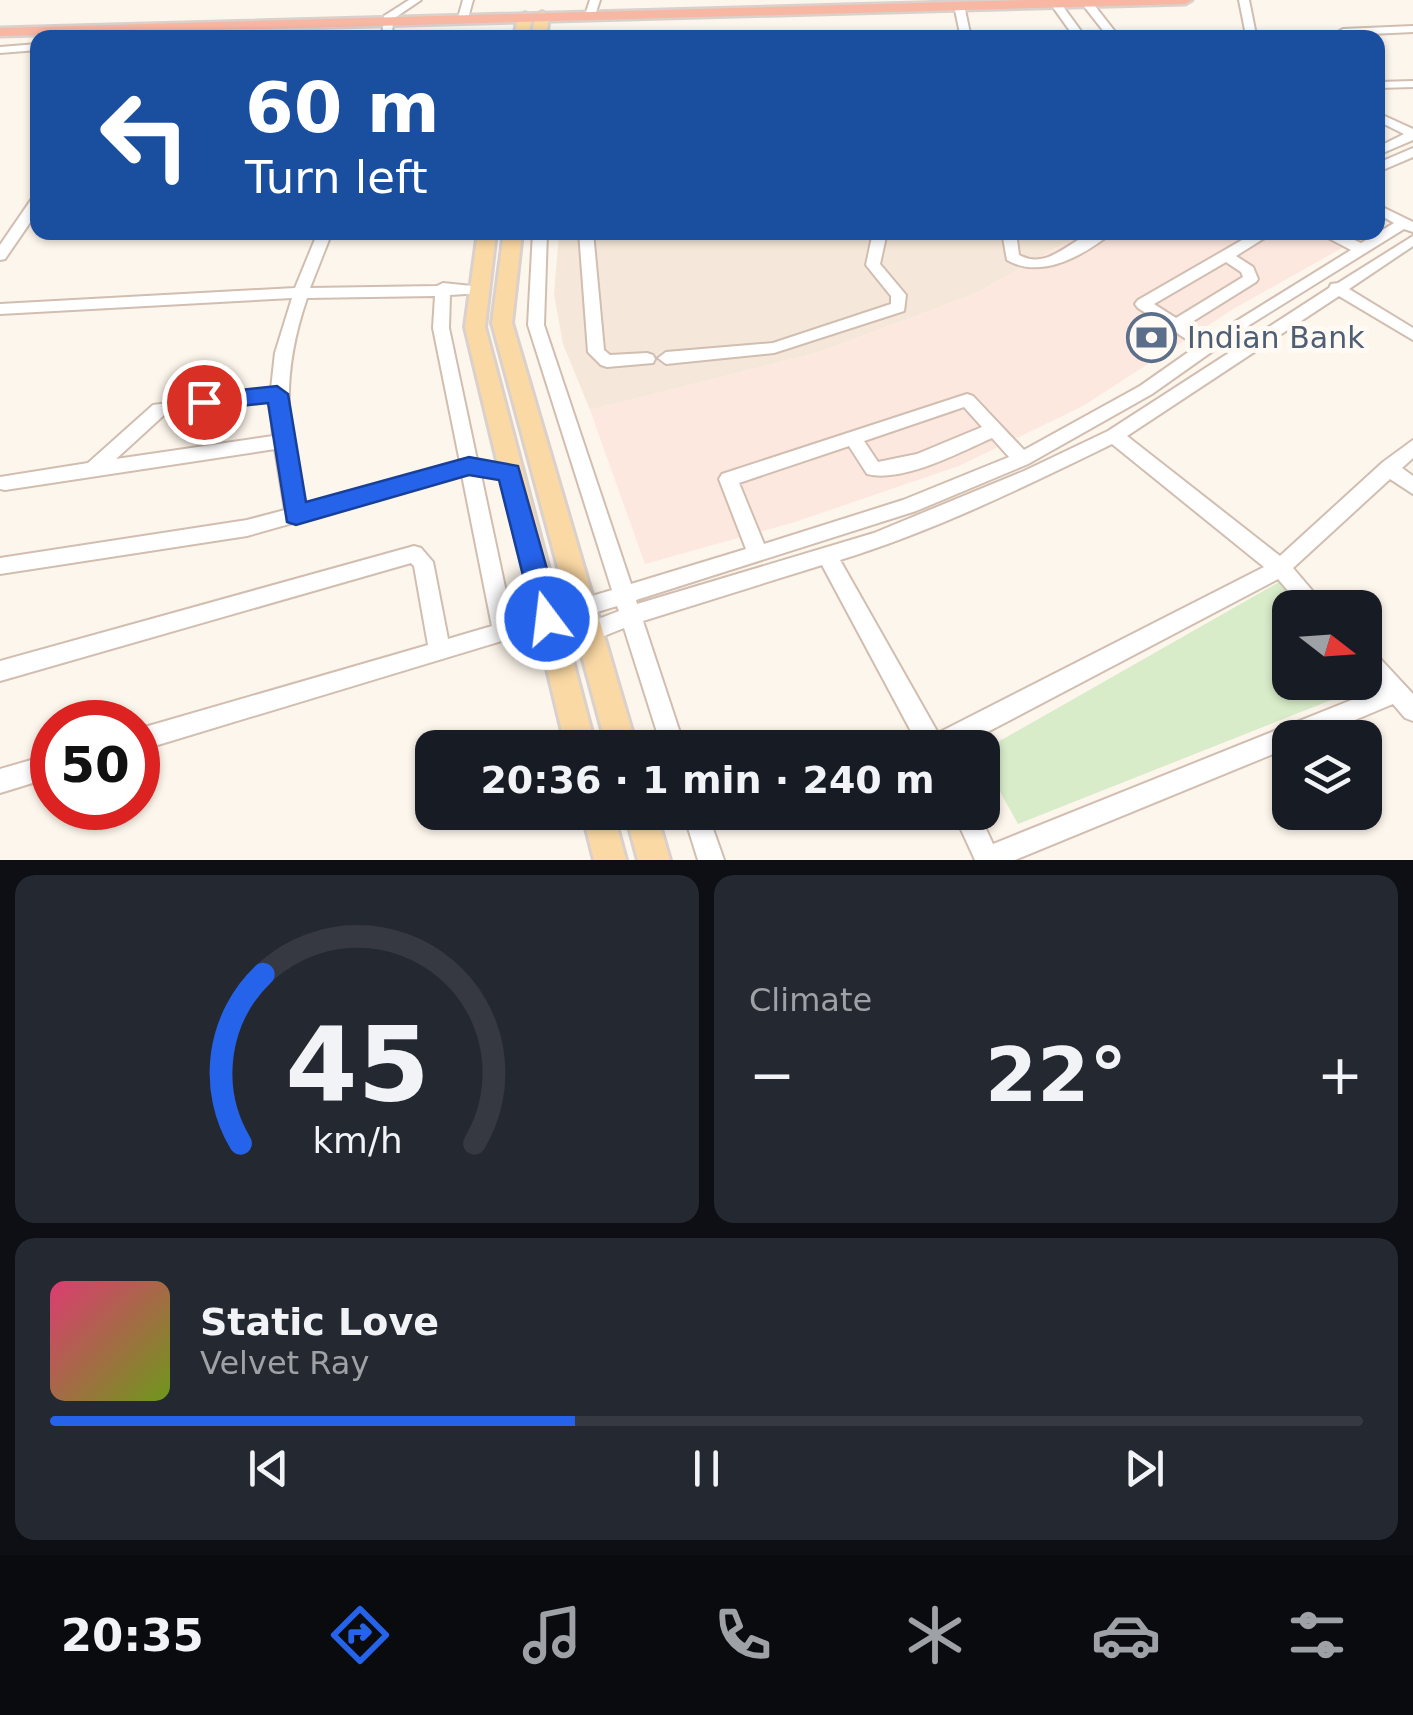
<!DOCTYPE html>
<meta charset="utf-8">
<style>
body{margin:0;font-family:"DejaVu Sans",sans-serif;background:#242831;color:#f1f3f6;height:100vh;display:flex;flex-direction:column;font-size:38px;white-space:nowrap}
*{box-sizing:border-box;margin:0}
p{font-size:32px;color:#9ea1a6}
.icon{flex:none;width:55px;height:55px;fill:none;stroke:currentColor;stroke-width:2;stroke-linecap:round;stroke-linejoin:round}
.map{position:relative;height:860px;overflow:hidden}
.panel{display:flex;flex-direction:column;gap:15px;padding:15px;background:#0d0f14;flex:1}
.panel>*{flex:none}
.guide{position:absolute;left:30px;top:30px;width:1355px;height:210px;border-radius:20px;box-shadow:0 2px 8px #0004;background:#1a4fa0;color:#fff;overflow:hidden}
.needle{width:65px;rotate:107deg}
.tools{position:absolute;left:1272px;top:590px;display:grid;gap:20px}
.tools a{display:grid;place-items:center;width:110px;height:110px;border-radius:20px;background:#171b24;box-shadow:0 2px 8px #0004;font-size:50px}
.speed{position:absolute;left:30px;top:700px;display:flex;gap:20px;font-size:50px;font-weight:700;text-align:center}
.speed>*{display:grid;place-content:center;width:130px;height:130px;border-radius:50%;background:#171b24;box-shadow:0 2px 8px #0004;line-height:1}
.speed .limit{border:15px solid #d22;background:#fff;color:#111}
.pin{position:absolute;display:grid;place-items:center;width:85px;height:85px;color:#fff;margin:-42px;border:5px solid #fff;border-radius:50%;box-shadow:0 2px 10px #0007}
.me{position:absolute;width:110px;margin:-55px;rotate:345deg;stroke-linejoin:round;filter:drop-shadow(0 0 8px #0008)}
.turn{display:flex;align-items:center;gap:35px;height:210px;padding:0 50px;font-size:45px}
.turn .icon{width:130px;height:130px;stroke-width:2.5}
.turn b{display:block;font-size:70px;line-height:85px}
.big{font-size:75px;font-weight:600;line-height:1.1}
.panel .card{flex:1;display:flex;flex-direction:column;justify-content:center;gap:15px;min-width:0;padding:0 35px;border-radius:20px;background:#242831}
.panel .dial{align-items:center;gap:0}
.dial svg{height:260px;overflow:visible;fill:none;stroke:#363941;stroke-width:7;stroke-linecap:round;text-anchor:middle}
.dial text{fill:#f1f3f6;stroke:none}
.song{display:flex;align-items:center;gap:30px}
.cover{width:120px;height:120px;border-radius:15px;background:linear-gradient(135deg,hsl(340 70% 55%),hsl(80 70% 35%))}
.played{height:10px;border-radius:5px;background:linear-gradient(90deg,#2563eb 40%,#363941 40%)}
.keys{display:flex;justify-content:space-around;direction:ltr}
.heat{display:flex;justify-content:space-between;align-items:center;font-size:55px;direction:ltr}
.panel .tiles{flex:1;display:grid;gap:15px;grid-template-columns:1fr 1fr}
.card:last-child{grid-column:span 2}
.trip{position:absolute;left:415px;top:730px;width:585px;height:100px;border-radius:20px;background:#171b24;box-shadow:0 2px 8px #0004;font-weight:600;line-height:100px;text-align:center}
.menu{display:flex;height:160px;justify-content:space-around;align-items:center;background:#090b0e;color:#9ea1a6}
.menu .icon{width:70px;height:70px}
.menu .on{color:#2563eb}
.menu b{font-size:45px;color:#f1f3f6}
.map>svg:first-child{display:block}
.residential{fill:#f5e8da}
.commercial{fill:#fde8e0}
.green{fill:#d8ecc9}
.lines{fill:none;stroke-linecap:round;stroke-linejoin:round}
.minor-casing{stroke:#d1beb0;stroke-width:4}
.major-casing{stroke:#dad1cd;stroke-width:6}
.highway-casing{stroke:#dad1cd;stroke-width:5}
.minor{fill:#fff;fill-rule:evenodd}
.major{fill:#fbd9a5;fill-rule:evenodd}
.highway{fill:#f7b7a3;fill-rule:evenodd}
.route{fill:#2563eb;stroke:#184099;stroke-width:2.5}
.labels{text-anchor:middle;stroke-width:10;stroke-linejoin:round;paint-order:stroke}
.service-label{font-size:30px;fill:#4e5e75;stroke:#fffaf3;text-anchor:start}
</style>
<div class="map">
<svg width="1413" height="860" viewBox="0 0 1413 860">
<rect width="100%" height="100%" fill="#fdf6ec"/>
<!-- residential -->
<path class="residential" d="M 559,233 L 1083,233 L 975,294 L 817,353 L 590,410 L 563,344 L 554,295 Z"/>
<!-- commercial -->
<path class="commercial" d="M 1083,233 L 1369,233 L 1235,308 L 1083,406 L 959,466 L 795,522 L 645,564 L 590,410 L 817,353 L 975,294 Z"/>
<!-- green -->
<path class="green" d="M 1288,577 L 1314,607 L 1290,608 L 1290,682 L 1365,682 L 1365,665 L 1379,681 L 1018,824 L 983,761 L 982,751 Z"/>
<g class="lines">
<defs>
<path id="minor" d="M 409,0 L 421,0 L 393,19 L 392,38 L 382,38 L 384,16 Z
M 463,0 L 473,0 L 468,18 L 463,21 L 458,18 Z
M 590,0 L 600,0 L 595,15 L 590,18 L 585,15 Z
M 1239,0 L 1249,0 L 1256,35 L 1260,38 L 1145,38 L 1150,35 L 1246,35 Z
M 1051,1 L 1059,1 L 1086,38 L 1075,38 L 1050,3 Z
M 1083,1 L 1091,1 L 1120,38 L 1109,38 L 1083,5 Z
M 959,2 L 964,5 L 971,38 L 961,38 L 954,5 Z
M 1413,26 L 1413,32 L 1350,35 L 1352,38 L 1341,38 L 1338,32 L 1343,29 Z
M 76,27 L 80,28 L 80,32 L 70,38 L 56,38 Z
M 38,44 L 38,50 L 0,53 L 0,47 Z
M 1413,81 L 1413,87 L 1378,88 L 1378,82 Z
M 1378,113 L 1413,129 L 1413,140 L 1378,155 L 1378,147 L 1404,134 L 1378,121 Z
M 1413,148 L 1413,157 L 1378,172 L 1378,163 Z
M 38,196 L 38,211 L 5,259 L 0,260 L 0,245 L 33,197 Z
M 1378,205 L 1413,222 L 1413,232 L 1404,229 L 1251,324 L 1152,394 L 1028,464 L 916,511 L 636,600 L 637,604 L 874,533 L 1024,471 L 1108,431 L 1329,288 L 1331,284 L 1338,283 L 1413,236 L 1413,246 L 1349,289 L 1413,328 L 1413,340 L 1339,296 L 1127,436 L 1280,556 L 1383,462 L 1413,440 L 1413,458 L 1402,468 L 1413,476 L 1413,494 L 1390,479 L 1293,568 L 1327,608 L 1303,608 L 1278,579 L 957,748 L 920,748 L 822,565 L 643,621 L 685,748 L 662,748 L 624,628 L 554,656 L 546,653 L 543,646 L 546,639 L 619,611 L 617,606 L 138,751 L 138,729 L 428,645 L 414,566 L 411,563 L 0,681 L 0,661 L 414,546 L 421,548 L 433,562 L 448,639 L 492,626 L 462,475 L 247,536 L 0,574 L 0,558 L 247,520 L 285,510 L 275,449 L 5,490 L 0,489 L 0,477 L 88,463 L 153,405 L 271,389 L 275,353 L 292,298 L 0,314 L 0,304 L 295,288 L 318,232 L 332,232 L 310,288 L 437,286 L 443,283 L 482,287 L 485,290 L 482,293 L 450,295 L 449,328 L 477,460 L 516,468 L 519,473 L 516,478 L 510,480 L 481,475 L 512,620 L 612,590 L 528,325 L 533,232 L 547,232 L 544,325 L 631,584 L 746,549 L 719,479 L 722,474 L 967,394 L 973,396 L 1024,450 L 1140,386 L 1197,346 L 1138,308 L 1135,304 L 1138,300 L 1256,232 L 1274,232 L 1236,256 L 1253,267 L 1258,279 L 1256,282 L 1187,325 L 1209,338 L 1351,250 L 1317,232 L 1337,232 L 1361,243 L 1394,223 L 1378,214 ZM 1226,262 L 1241,272 L 1243,277 L 1176,318 L 1154,304 ZM 435,296 L 433,328 L 460,462 L 303,505 C 287,425 280,377 307,298 ZM 270,401 L 273,436 L 116,459 L 164,415 ZM 964,407 L 982,427 L 917,454 L 878,462 L 864,441 ZM 992,438 L 1009,457 L 903,500 L 764,544 L 739,483 L 849,446 L 867,474 C 903,483 958,453 992,438 ZM 1112,444 L 1264,567 L 938,733 L 840,560 C 934,531 1024,487 1112,444 Z
M 579,232 L 593,232 L 604,350 L 610,355 L 647,353 L 653,355 L 655,359 L 653,363 L 607,367 L 601,365 L 588,352 Z
M 873,232 L 887,232 L 880,264 L 906,295 L 904,311 L 774,353 L 666,364 L 658,358 L 666,352 L 773,343 L 891,304 L 891,296 L 866,265 Z
M 1002,232 L 1016,232 L 1019,255 C 1049,271 1069,239 1096,232 C 1101,231 1107,232 1113,232 C 1084,255 1042,280 1007,260 Z
M 1365,648 L 1373,651 L 1413,694 L 1413,721 L 1405,718 L 1393,704 L 1312,738 L 1290,738 L 1290,747 L 1015,860 L 975,860 L 953,812 L 978,812 L 993,844 L 1379,689 L 1365,673 Z
M 52,754 L 52,777 L 0,793 L 0,769 Z
M 683,812 L 707,812 L 724,860 L 698,860 Z"/>
<path id="major" d="M 542,12 L 549,16 L 546,38 L 532,38 L 535,16 Z
M 525,13 L 532,17 L 528,38 L 514,38 L 518,17 Z
M 478,232 L 496,232 L 485,327 L 596,748 L 566,748 L 465,327 Z
M 504,232 L 522,232 L 512,323 L 637,748 L 607,748 L 492,323 Z
M 582,812 L 613,812 L 626,860 L 594,860 Z
M 625,812 L 656,812 L 670,860 L 638,860 Z"/>
<path id="highway" d="M 1027,0 L 1192,0 L 1185,4 L 0,36 L 0,28 Z"/>
</defs>
<!-- minor casing -->
<use href="#minor" class="minor-casing"/>
<!-- major casing -->
<use href="#major" class="major-casing"/>
<!-- highway casing -->
<use href="#highway" class="highway-casing"/>
<!-- minor -->
<use href="#minor" class="minor"/>
<!-- major -->
<use href="#major" class="major"/>
<!-- highway -->
<use href="#highway" class="highway"/>
</g>
<!-- route -->
<path class="route" d="M 277,386 L 288,394 L 306,502 L 469,457 L 518,466 L 561,619 L 557,628 L 547,631 L 538,628 L 534,619 L 499,480 L 469,475 L 296,525 L 287,522 L 268,403 L 204,410 L 193,402 L 204,394 Z"/>
<!-- icons -->
<defs>
<symbol id="bank-ring" viewBox="-11 -11 22 22"><circle r="9.5" fill="#fffaf3" stroke="#5c6f8a" stroke-width="1.5"/><path d="M-6-4H6V4H-6ZM0-2.3a2.3 2.3 0 1 0 0 4.6a2.3 2.3 0 1 0 0-4.6Z" fill="#5c6f8a"/></symbol>
</defs>
<g fill-rule="evenodd">
<use href="#bank-ring" x="1124" y="310" width="55" height="55"/>
</g>
<g class="labels">
<!-- service labels -->
<g class="service-label">
<text x="1187" y="348">Indian Bank</text>
</g>
</g>
</svg>
<div class="tools">
<a><svg class="needle" viewBox="-14 -14 28 28"><path d="M0-13l5 13h-10z" fill="#e53935"/><path d="M0 13l5-13h-10z" fill="#9ea1a6"/></svg></a>
<a><svg class="icon" aria-label="layers" viewBox="0 0 24 24"><path d="M12 4l9 5-9 5-9-5zM3 14l9 5 9-5"/></svg></a>
</div>
<div class="speed"><div class="limit">50</div></div>
<div class="pin" style="left:204px;top:402px;background:#d93025"><svg class="icon" aria-label="arrive" viewBox="0 0 24 24"><path d="M6 21V4h12l-3 4 3 4H6"/></svg></div>
<svg class="me" style="left:547px;top:619px" viewBox="-20 -20 40 40"><circle r="17" fill="#2563eb" stroke="#fff" stroke-width="3"/><path d="M0-11L8 9 0 5-8 9z" fill="#fff"/></svg>
<div class="trip">20:36 · 1 min · 240 m</div>
<div class="guide">
<div class="turn"><svg class="icon" aria-label="left" viewBox="0 0 24 24"><path d="M17 20v-9H6M10 6l-5 5 5 5"/></svg><div><b>60 m</b>Turn left</div></div>
</div>
</div>
<section class="panel">
<div class="tiles">
<div class="card dial"><svg viewBox="0 0 100 80">
<path d="M14 69A42 42 0 1 1 86 69"/>
<path d="M14 69A42 42 0 0 1 21 17" stroke="#2563eb"/>
<text x="50" y="56" font-size="32" font-weight="700">45</text>
<text x="50" y="72" font-size="11">km/h</text>
</svg></div>
<div class="card"><p>Climate</p>
<div class="heat"><a>−</a><b class="big">22°</b><a>+</a></div>
</div>
<div class="card">
<div class="song"><i class="cover"></i><div><b>Static Love</b><p>Velvet Ray</p></div></div>
<div class="played"></div>
<div class="keys"><svg class="icon" aria-label="previous" viewBox="0 0 24 24"><path d="M18 5L8 12l10 7zM5 5v14"/></svg><svg class="icon" aria-label="pause" viewBox="0 0 24 24"><path d="M8 5v14M16 5v14"/></svg><svg class="icon" aria-label="next" viewBox="0 0 24 24"><path d="M6 5l10 7-10 7zM19 5v14"/></svg></div>
</div>
</div>
</section>
<nav class="menu">
<b>20:35</b>
<svg class="icon on" aria-label="directions" viewBox="0 0 24 24"><path d="M12 3l9 9-9 9-9-9zM9 14v-3h6M13 9l2 2-2 2"/></svg>
<svg class="icon" aria-label="music" viewBox="0 0 24 24"><path d="M9 18V5l10-2v13"/><circle cx="6" cy="18" r="3"/><circle cx="16" cy="16" r="3"/></svg>
<svg class="icon" aria-label="phone" viewBox="0 0 24 24"><path d="M5 4h4l2 5-3 2q2 4 5 5l2-3 5 2v4C11 20 4 13 5 4z"/></svg>
<svg class="icon" aria-label="climate" viewBox="0 0 24 24"><path d="M12 3v18M4 7l16 10M4 17L20 7"/></svg>
<svg class="icon" aria-label="car" viewBox="0 0 24 24"><path d="M5 17H2v-5l4-1 3-4h7l3 4 3 1v5h-3M9 17h6M6 11h13"/><circle cx="7" cy="17" r="2"/><circle cx="17" cy="17" r="2"/></svg>
<svg class="icon" aria-label="filters" viewBox="0 0 24 24"><path d="M4 7h16M4 17h16"/><circle cx="9" cy="7" r="2"/><circle cx="15" cy="17" r="2"/></svg>
</nav>
